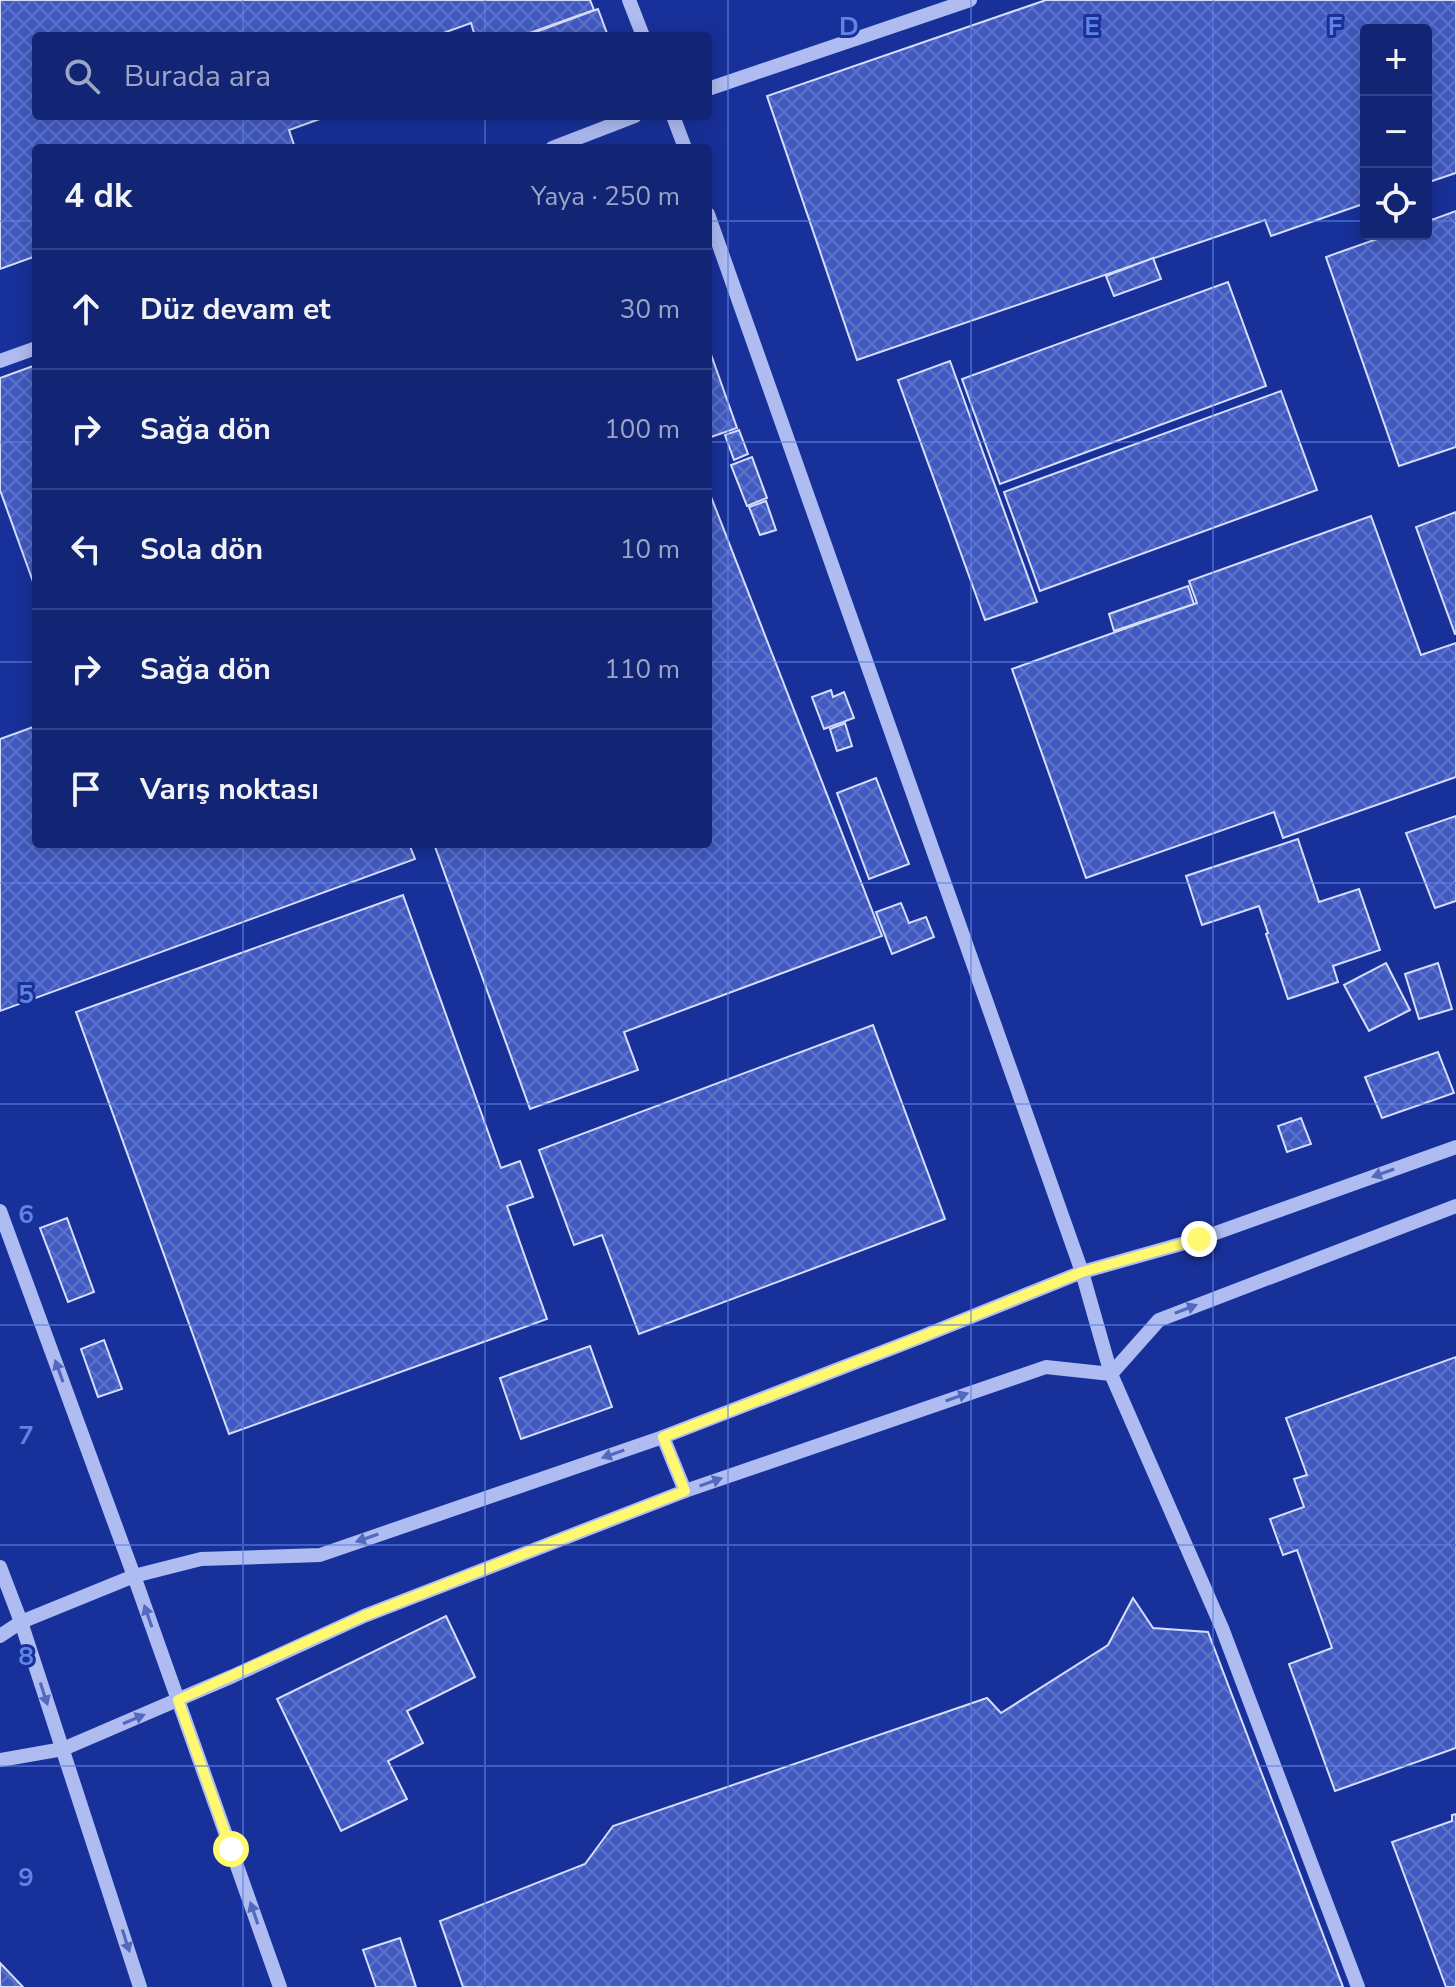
<!DOCTYPE html>
<html lang="tr">
<head>
<meta charset="utf-8">
<style>
	:root { --surface:#122574; --page:#1b2d79; --text:#f1f3f6; --muted:#9ca5c5; --line:#314286 }
	body { margin:0; font-family:"Nunito Sans",sans-serif; background:var(--page); color:var(--text) }
	.controls { position:absolute; right:24px; top:24px; display:grid; overflow:hidden; border-radius:8px; box-shadow:0 4px 20px #0003 }
	.controls button { width:72px; height:72px; display:grid; place-items:center; padding:0; border:0; border-bottom:2px solid var(--line); background:var(--surface); color:var(--text); font:40px sans-serif }
	.stop { position:absolute; width:24px; height:24px; margin:-18px; border:6px solid #fff96f; border-radius:50%; background:#fff }
	.stop.end { background:#fff96f; border-color:#fff; box-shadow:0 2px 8px #0008 }
	.list { margin:0; padding:0; list-style:none }
	h2 { display:flex; justify-content:space-between; align-items:center; height:104px; margin:0; padding:0 32px; font-size:34px }
	h2 small { font-size:26px; font-weight:400; color:var(--muted) }
	.list li { display:grid; grid-template-columns:52px 1fr auto; gap:24px; align-items:center; box-sizing:border-box; height:120px; padding:0 32px; border-top:2px solid var(--line) }
	.list b { display:block; font-size:30px; white-space:nowrap }
	.list em { font-size:26px; font-style:normal; color:var(--muted) }
	.icon { flex:none; width:44px; height:44px; fill:none; stroke:currentColor; stroke-width:2; stroke-linecap:round; stroke-linejoin:round }
	.map { position:relative; flex:none; width:1456px; height:1987px; overflow:hidden }
	.search { position:absolute; background:var(--surface); box-shadow:0 4px 20px #0003; left:32px; top:32px; width:680px; height:88px; display:flex; align-items:center; gap:20px; box-sizing:border-box; padding:0 28px; border-radius:8px; color:var(--muted); font-size:30px }
	.panel { position:absolute; background:var(--surface); box-shadow:0 4px 20px #0003; left:32px; top:144px; width:680px; height:704px; border-radius:8px }
	.map>svg:first-child { display:block }
	.building { fill:url(#building-cross-hatch); stroke:#d6defc; stroke-width:2 }
	.lines { fill:none; stroke-linecap:round; stroke-linejoin:round }
	.minor { stroke:#aebcf2; stroke-width:14 }
	.oneway { fill:#5469bd }
	.route { stroke:#fff96f; stroke-width:10 }
	.grid { fill:none; stroke:#6183e4; stroke-width:2; stroke-opacity:0.55 }
	.grid-label { font-size:26px; text-anchor:middle; font-weight:bold; fill:#6183e4; stroke:#18319a; stroke-width:6; stroke-linejoin:round; paint-order:stroke }
</style>
</head>
<body>
<div class="map">
<svg width="1456" height="1987" viewBox="0 0 1456 1987">
	<defs>
		<pattern id="building-cross-hatch" width="8" height="8" patternUnits="userSpaceOnUse" patternTransform="scale(2)"><rect width="8" height="8" fill="#415ac1"/><path d="M0 0l8 8M0 8l8-8" fill="none" stroke="#5e73ca"/></pattern>
	</defs>
	<rect width="100%" height="100%" fill="#18319a"/>
	<g class="building">
		<path d="M0,0H590L594,10L521,36H475L471,23L435,36H36V116H328L289,130L295,148H36V256L0,269Z"/>
		<path d="M1046,0H1456V173L1426,183V30H1366V203L1271,236L1265,220L857,360L767,96Z"/>
		<path d="M598,9L608,36H525Z"/>
		<path d="M1456,211V447L1399,466L1326,257L1391,234H1426V222Z"/>
		<path d="M1153,258L1161,279L1114,296L1106,276Z"/>
		<path d="M1228,282L1266,386L1000,484L962,379Z"/>
		<path d="M708,346L737,428L708,438Z"/>
		<path d="M950,361L1037,602L985,620L898,380Z"/>
		<path d="M36,365V590L0,490V378Z"/>
		<path d="M1281,391L1317,490L1040,591L1004,492Z"/>
		<path d="M739,430L748,454L734,460L725,435Z"/>
		<path d="M752,457L767,498L747,506L731,465Z"/>
		<path d="M708,489L882,936L624,1032L638,1070L530,1109L434,844H708Z"/>
		<path d="M766,501L776,530L760,535L749,507Z"/>
		<path d="M1456,512V634H1455L1416,527Z"/>
		<path d="M1371,516L1421,655L1456,643V777L1283,838L1274,812L1086,878L1012,669L1197,603L1189,581Z"/>
		<path d="M1188,586L1194,604L1114,631L1109,614Z"/>
		<path d="M831,690L833,697L844,692L854,718L824,729L812,697Z"/>
		<path d="M845,723L852,746L837,751L830,729Z"/>
		<path d="M36,726V844H409L415,859L0,1011V739Z"/>
		<path d="M876,778L909,864L869,879L837,793Z"/>
		<path d="M1456,816V901L1435,908L1406,833Z"/>
		<path d="M1298,839L1319,902L1359,889L1380,950L1333,966L1338,982L1288,999L1266,934L1268,933L1259,906L1202,925L1186,876Z"/>
		<path d="M403,895L501,1168L520,1161L533,1197L507,1206L547,1319L229,1434L76,1012Z"/>
		<path d="M901,903L909,923L926,917L934,937L892,954L876,912Z"/>
		<path d="M1386,963L1410,1010L1369,1031L1344,985Z"/>
		<path d="M1438,963L1452,1009L1419,1019L1405,974Z"/>
		<path d="M873,1025L945,1219L639,1334L602,1235L574,1245L539,1150Z"/>
		<path d="M1438,1052L1454,1093L1382,1118L1365,1077Z"/>
		<path d="M1301,1118L1311,1144L1287,1152L1278,1126Z"/>
		<path d="M67,1218L94,1292L68,1302L40,1228Z"/>
		<path d="M104,1340L122,1389L98,1397L81,1349Z"/>
		<path d="M590,1346L612,1407L521,1439L500,1378Z"/>
		<path d="M1456,1357V1748L1335,1791L1289,1664L1332,1648L1297,1550L1283,1555L1270,1519L1304,1507L1294,1479L1307,1475L1286,1418Z"/>
		<path d="M1133,1598L1153,1628L1208,1632L1343,1987H463L440,1921L585,1864L613,1826L987,1698L1001,1713L1108,1645Z"/>
		<path d="M446,1616L475,1677L407,1711L423,1743L388,1761L407,1799L341,1831L277,1699Z"/>
		<path d="M1456,1814V1987H1446L1392,1842L1452,1821V1815Z"/>
		<path d="M400,1938L416,1987H376L363,1950Z"/>
		<path d="M0,1963L23,1987H0Z"/>
	</g>
	<g class="lines">
		<g class="minor">
			<path d="M629,0L643,36"/>
			<path d="M708,89L970,0"/>
			<path d="M673,116L685,148"/>
			<path d="M552,148L635,116"/>
			<path d="M708,214L1082,1272L1111,1374L1222,1628L1358,1987"/>
			<path d="M0,361L36,348"/>
			<path d="M0,1211L134,1576L280,1987"/>
			<path d="M663,1437L685,1491"/>
			<path d="M0,1567L21,1622L140,1987"/>
			<path d="M0,1636L21,1622L134,1576L201,1559L320,1555L663,1437L921,1337L1082,1272L1199,1239L1456,1147"/>
			<path d="M0,1760L63,1749L233,1676L364,1616L685,1491L1046,1367L1111,1374L1159,1320L1456,1206"/>
		</g>
	</g>
	<defs><path id="oneway-solid" d="M-6-.8H1V-3.2L6.5 0L1 3.2V.8H-6Z" transform="scale(2)"/></defs>
	<g class="oneway">
		<use href="#oneway-solid" transform="translate(1383 1173) rotate(160)"/>
		<use href="#oneway-solid" transform="translate(1186 1309) rotate(-21)"/>
		<use href="#oneway-solid" transform="translate(59 1371) rotate(-110)"/>
		<use href="#oneway-solid" transform="translate(957 1397) rotate(-19)"/>
		<use href="#oneway-solid" transform="translate(613 1454) rotate(161)"/>
		<use href="#oneway-solid" transform="translate(711 1482) rotate(-19)"/>
		<use href="#oneway-solid" transform="translate(367 1538) rotate(161)"/>
		<use href="#oneway-solid" transform="translate(148 1616) rotate(-109)"/>
		<use href="#oneway-solid" transform="translate(44 1694) rotate(72)"/>
		<use href="#oneway-solid" transform="translate(134 1719) rotate(-23)"/>
		<use href="#oneway-solid" transform="translate(254 1913) rotate(-109)"/>
		<use href="#oneway-solid" transform="translate(126 1941) rotate(72)"/>
	</g>
	<g class="lines">
		<path class="route" d="M231,1849L178,1700L364,1616L685,1491L663,1437L921,1337L1082,1272L1199,1239"/>
	</g>
	<path class="grid" d="M243,0V36M485,0V36M728,0V1987M971,0V1987M1213,0V1987M243,116V148M485,116V148M0,221H36M708,221H1366M1426,221H1456M0,442H36M708,442H1456M0,662H36M708,662H1456M243,844V1987M485,844V1987M0,883H1456M0,1104H1456M0,1325H1456M0,1545H1456M0,1766H1456"/>
	<g class="grid-label">
		<text x="849" y="35">D</text>
		<text x="1092" y="35">E</text>
		<text x="1335" y="35">F</text>
		<text x="26" y="1003">5</text>
		<text x="26" y="1223">6</text>
		<text x="26" y="1444">7</text>
		<text x="26" y="1665">8</text>
		<text x="26" y="1886">9</text>
	</g>
</svg>
<div class="controls">
<button>+</button>
<button>−</button>
<button><svg class="icon" aria-label="locate" viewBox="0 0 24 24"><circle cx="12" cy="12" r="6"/><path d="M12 2v4M12 18v4M2 12h4M18 12h4"/></svg></button>
</div>
<div class="stop" style="left:231px;top:1849px"></div>
<div class="stop end" style="left:1199px;top:1239px"></div>
<div class="search"><svg class="icon" aria-label="search" viewBox="0 0 24 24"><circle cx="10" cy="10" r="6"/><path d="M15 15l6 6"/></svg>Burada ara</div>
<section class="panel">
<h2>4 dk<small>Yaya · 250 m</small></h2>
<ul class="list">
<li><svg class="icon" aria-label="ahead" viewBox="0 0 24 24"><path d="M12 20V5M6 11l6-6 6 6"/></svg><div><b>Düz devam et</b></div><em>30 m</em></li>
<li><svg class="icon" aria-label="right" viewBox="0 0 24 24"><path d="M7 20v-9h11M14 6l5 5-5 5"/></svg><div><b>Sağa dön</b></div><em>100 m</em></li>
<li><svg class="icon" aria-label="left" viewBox="0 0 24 24"><path d="M17 20v-9H6M10 6l-5 5 5 5"/></svg><div><b>Sola dön</b></div><em>10 m</em></li>
<li><svg class="icon" aria-label="right" viewBox="0 0 24 24"><path d="M7 20v-9h11M14 6l5 5-5 5"/></svg><div><b>Sağa dön</b></div><em>110 m</em></li>
<li><svg class="icon" aria-label="arrive" viewBox="0 0 24 24"><path d="M6 21V4h12l-3 4 3 4H6"/></svg><div><b>Varış noktası</b></div></li>
</ul>
</section>
</div>
</body>
</html>
